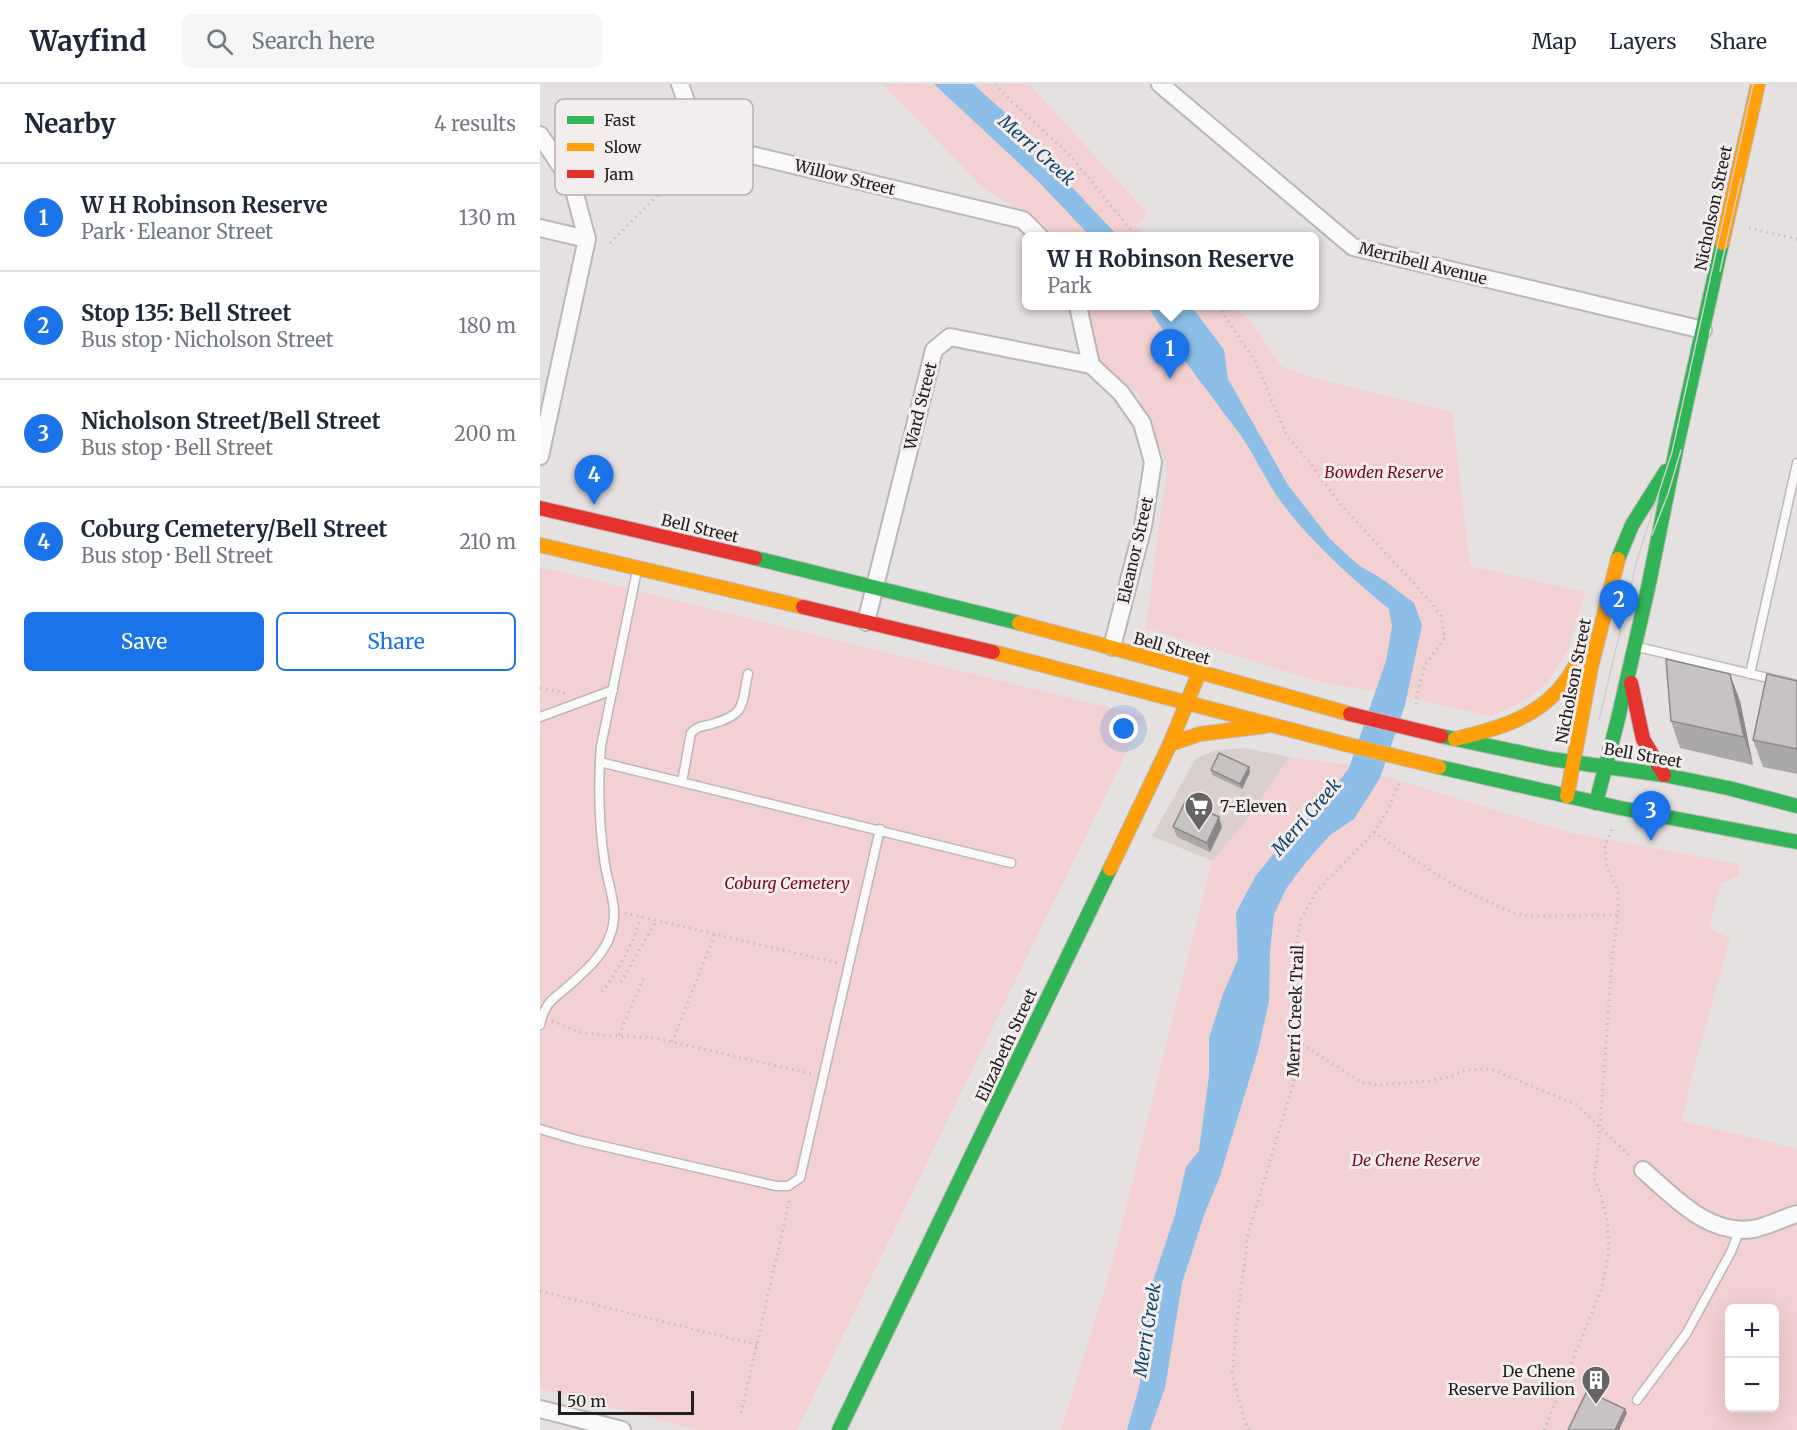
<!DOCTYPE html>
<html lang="en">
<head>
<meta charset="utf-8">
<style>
	:root { --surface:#fff; --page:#f6f6f7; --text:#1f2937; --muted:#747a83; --line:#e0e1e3; --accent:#1a73e8 }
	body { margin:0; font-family:Merriweather,serif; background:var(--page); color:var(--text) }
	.controls { position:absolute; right:18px; bottom:18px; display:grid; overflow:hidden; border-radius:9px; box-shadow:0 6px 24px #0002 }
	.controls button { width:54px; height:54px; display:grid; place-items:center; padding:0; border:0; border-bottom:2px solid var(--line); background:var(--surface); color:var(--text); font:30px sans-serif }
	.scale { position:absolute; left:18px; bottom:15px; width:136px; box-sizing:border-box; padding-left:6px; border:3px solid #232020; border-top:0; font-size:16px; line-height:21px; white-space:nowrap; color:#232020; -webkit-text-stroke:4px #f4eded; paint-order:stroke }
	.you { position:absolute; left:584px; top:645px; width:21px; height:21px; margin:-15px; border:4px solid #fff; border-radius:50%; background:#1a73e8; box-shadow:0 0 0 9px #1a73e833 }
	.badge { display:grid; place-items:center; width:39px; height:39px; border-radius:50%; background:var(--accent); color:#fff; font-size:20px; font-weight:700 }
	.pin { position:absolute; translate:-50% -50px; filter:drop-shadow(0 2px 3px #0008) }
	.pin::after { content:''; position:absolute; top:32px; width:21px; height:18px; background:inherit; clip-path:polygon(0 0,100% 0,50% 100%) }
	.popup { position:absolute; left:482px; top:148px; width:297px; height:78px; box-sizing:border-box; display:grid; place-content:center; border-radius:9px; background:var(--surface); filter:drop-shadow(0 2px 4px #0005); font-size:20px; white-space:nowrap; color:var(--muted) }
	.popup b { font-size:22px; color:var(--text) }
	.popup::after { content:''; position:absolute; left:50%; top:100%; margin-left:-12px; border:12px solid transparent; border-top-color:var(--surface) }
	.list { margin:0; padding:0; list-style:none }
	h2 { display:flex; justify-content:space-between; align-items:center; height:78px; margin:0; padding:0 24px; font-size:26px }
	h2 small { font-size:20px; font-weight:400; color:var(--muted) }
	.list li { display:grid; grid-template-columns:39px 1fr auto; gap:18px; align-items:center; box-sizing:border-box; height:108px; padding:0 24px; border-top:2px solid var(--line) }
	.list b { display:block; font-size:22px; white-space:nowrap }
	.list p { margin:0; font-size:20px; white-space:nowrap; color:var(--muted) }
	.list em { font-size:20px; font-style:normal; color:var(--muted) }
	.actions { display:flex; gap:12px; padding:18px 24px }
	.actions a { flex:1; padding:14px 0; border:2px solid var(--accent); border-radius:9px; text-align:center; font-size:21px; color:var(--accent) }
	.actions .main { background:var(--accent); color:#fff }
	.icon { flex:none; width:33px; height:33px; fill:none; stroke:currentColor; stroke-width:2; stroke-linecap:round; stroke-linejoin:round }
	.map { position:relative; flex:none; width:1257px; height:1346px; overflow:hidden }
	header { display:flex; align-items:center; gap:36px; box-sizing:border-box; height:84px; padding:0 30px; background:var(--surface); border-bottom:2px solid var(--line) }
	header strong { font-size:28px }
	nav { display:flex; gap:33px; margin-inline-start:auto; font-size:21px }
	.search { width:420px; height:54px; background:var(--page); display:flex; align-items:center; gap:15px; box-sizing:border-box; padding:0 21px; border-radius:9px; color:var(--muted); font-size:22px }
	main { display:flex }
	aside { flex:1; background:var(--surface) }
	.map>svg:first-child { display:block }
	.built { fill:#d9cfcf }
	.green { fill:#f3d0d1; fill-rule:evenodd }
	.water { fill:#8cbee8 }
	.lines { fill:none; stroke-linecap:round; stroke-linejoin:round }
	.lane-casing { stroke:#bbb7b7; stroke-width:11 }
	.street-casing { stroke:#bbb7b7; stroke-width:20 }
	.fast-casing { stroke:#bbb7b7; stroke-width:16 }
	.slow-casing { stroke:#bbb7b7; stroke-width:16 }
	.jam-casing { stroke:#bbb7b7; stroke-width:16 }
	.path { stroke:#c1c0c0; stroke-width:3; stroke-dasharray:1.5 4.5; stroke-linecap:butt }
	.lane { stroke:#fbfafa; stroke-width:8 }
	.street { stroke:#fbfafa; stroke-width:16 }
	.fast { stroke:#30b455; stroke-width:14 }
	.slow { stroke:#ff9f0a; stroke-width:14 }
	.jam { stroke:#e5322d; stroke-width:14 }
	.tram { stroke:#d0cfcf; stroke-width:1.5 }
	.slow-bridge-casing { stroke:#bbb7b7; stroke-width:16; stroke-linecap:butt }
	.jam-bridge-casing { stroke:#bbb7b7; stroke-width:16; stroke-linecap:butt }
	.slow-bridge { stroke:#ff9f0a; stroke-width:14 }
	.jam-bridge { stroke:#e5322d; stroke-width:14 }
	.wall { fill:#aba8a8 }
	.shaded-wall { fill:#8b8888 }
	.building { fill:#c7c3c3; stroke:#8b8888; stroke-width:1.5 }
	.labels { text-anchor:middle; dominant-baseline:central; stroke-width:6; stroke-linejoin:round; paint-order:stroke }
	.street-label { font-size:16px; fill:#232020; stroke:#f4eded }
	.park-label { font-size:16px; font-style:italic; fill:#7c0725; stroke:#f4eded }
	.poi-label { font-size:16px; fill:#232020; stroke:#f4eded; text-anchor:start }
	.water-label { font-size:18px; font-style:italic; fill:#0e466d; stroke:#f4eded }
	.key { fill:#f4eded; stroke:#b5b0b0; stroke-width:1.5 }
	.key-label { font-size:16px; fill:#232020 }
</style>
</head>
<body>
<header>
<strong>Wayfind</strong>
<div class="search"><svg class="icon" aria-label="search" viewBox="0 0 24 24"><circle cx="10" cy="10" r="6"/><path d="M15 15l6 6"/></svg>Search here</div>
<nav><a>Map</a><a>Layers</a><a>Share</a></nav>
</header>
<main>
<aside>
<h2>Nearby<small>4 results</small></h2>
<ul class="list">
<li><span class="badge">1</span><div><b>W H Robinson Reserve</b><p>Park · Eleanor Street</p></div><em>130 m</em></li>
<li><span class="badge">2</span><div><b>Stop 135: Bell Street</b><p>Bus stop · Nicholson Street</p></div><em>180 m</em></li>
<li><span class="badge">3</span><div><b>Nicholson Street/Bell Street</b><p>Bus stop · Bell Street</p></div><em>200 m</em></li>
<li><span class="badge">4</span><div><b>Coburg Cemetery/Bell Street</b><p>Bus stop · Bell Street</p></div><em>210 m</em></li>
</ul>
<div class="actions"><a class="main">Save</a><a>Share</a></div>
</aside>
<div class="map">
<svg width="1257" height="1346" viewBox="0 0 1257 1346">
	<rect width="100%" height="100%" fill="#e6e1e1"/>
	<path class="built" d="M704,664L750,673L703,741L672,777L612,752L656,674L677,666Z"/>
	<g class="green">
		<path d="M343,0H489L607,129L596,142L605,152H514L506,142L442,103Z"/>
		<path d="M548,222H691L711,237L741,282L773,294L912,328L930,482L1045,508L1028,566L1008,598L986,616L951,632L865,613L781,598L606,544L627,381L597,308L561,281Z"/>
		<path d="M0,483L604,632L257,1346H159L0,1305Z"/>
		<path d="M750,673L808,681L1027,748L1199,780V792L1181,799L1169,845L1190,854L1150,999L1142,1037L1257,1065V1346H521L569,1191L672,777L703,741ZM1190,1224H1234V1324H1190Z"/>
	</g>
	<g class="water">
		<path d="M394,0H433L470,33L495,64L578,152H550L497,96Z"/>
		<path d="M607,222H643L655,227L684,266L688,295L748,401L790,455L817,480L842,495L874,519L882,541L865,621L840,694L814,735L790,751L766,778L746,805L734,830L730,867L729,917L718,967L679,1095L665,1128L642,1199L625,1304L610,1346H587L600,1300V1256L612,1200L635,1131L646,1083L659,1067L669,992V954L683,910L698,875L696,829L715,793L731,773L791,708L809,684L846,577L852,542L849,525C810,493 772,459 742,419C726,398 716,373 701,352C669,309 636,266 607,222Z"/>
	</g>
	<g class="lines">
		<g class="lane-casing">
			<g id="lane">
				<path d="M1098,563L1257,601"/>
				<path d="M1210,590L1257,379"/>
				<path d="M0,633L73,606"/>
				<path d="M60,678L471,779"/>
				<path d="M142,698L151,649C157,642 164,642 172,640C207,630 201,621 208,590"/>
				<path d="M0,941C1,936 3,929 6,924C10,916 18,911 25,905C43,889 64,872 71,849C79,826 69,804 65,781C59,743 58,701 61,662L96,491"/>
				<path d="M0,1045L37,1056L236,1102H248L260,1094L340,745"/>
				<path d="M1097,1316L1146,1250L1191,1168L1200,1145"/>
			</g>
		</g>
		<g class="street-casing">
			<g id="street">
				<path d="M140,0L154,40L178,60L207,70L483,136L499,152"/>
				<path d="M620,0L813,163L1163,246"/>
				<path d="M0,51L32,99L47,155L0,372"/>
				<path d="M0,144L47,155"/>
				<path d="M538,222L551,281"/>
				<path d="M551,281L581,309L602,339L613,378L603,442L572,563"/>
				<path d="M326,538L394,266L410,253L551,281"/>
				<path d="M1103,1086C1133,1112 1168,1152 1213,1145C1226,1143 1243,1134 1257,1130"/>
				<path d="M0,1325L82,1346"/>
			</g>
		</g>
		<g class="fast-casing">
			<g id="fast">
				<path d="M215,474L479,539"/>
				<path d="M1078,475L1092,441L1126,387"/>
				<path d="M901,652L1011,675L1124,691L1188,704L1257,722"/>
				<path d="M899,683L1080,724L1257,758"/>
				<path d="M1056,719L1078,635L1108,504L1137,361L1182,159"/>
				<path d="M299,1346L570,785"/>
			</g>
		</g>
		<g class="slow-casing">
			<g id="slow">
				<path d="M1182,159L1218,0"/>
				<path d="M0,461L263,523"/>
				<path d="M479,539L599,571L810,630"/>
				<path d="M453,568L805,660"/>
				<path d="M915,655C957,645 998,634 1025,598C1035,585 1039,571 1051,559"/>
				<path d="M630,660L660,650L725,642"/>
				<path d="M1027,712L1051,583L1078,475"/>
				<path d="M570,785L630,660L659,589"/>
			</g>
		</g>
		<g class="jam-casing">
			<g id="jam">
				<path d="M0,424L215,474"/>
				<path d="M263,523L453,568"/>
				<path d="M1091,599L1103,655L1124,691"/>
			</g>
		</g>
		<g class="path">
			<path d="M455,0L472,18L529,70L590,145L599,152"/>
			<path d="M1209,144L1257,155"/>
			<path d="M70,159L155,74"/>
			<path d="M678,222L715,277L747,352L770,379L801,421L890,517L901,532L905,554L885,581L878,605L876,620"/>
			<path d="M0,604L25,609"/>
			<path d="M834,748L862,768L914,801L968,827L987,832L1077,831"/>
			<path d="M85,829L298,879"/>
			<path d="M81,898L116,837"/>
			<path d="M62,908C80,884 92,861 101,833"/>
			<path d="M12,937L39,948L61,951L115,954L272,990"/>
			<path d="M79,951L104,893"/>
			<path d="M757,957L823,999L840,1001L888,997L909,993L926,986L951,985L1037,1021L1092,1074"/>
			<path d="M132,958L175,850"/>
			<path d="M0,1207L217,1261"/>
			<path d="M201,1329L250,1114"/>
			<path d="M710,1346L705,1338L692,1291L697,1238L708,1150L754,997L757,957L755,870L761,835L777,807L834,748L847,727L860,697"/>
			<path d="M1004,1346L1062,1204L1069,1168L1067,1135L1059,1106L1054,1094L1059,1057L1072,875L1078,831V808L1066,779L1065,762L1072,745"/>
		</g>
		<use href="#lane" class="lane"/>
		<use href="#street" class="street"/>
		<use href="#fast" class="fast"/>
		<use href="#slow" class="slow"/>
		<use href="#jam" class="jam"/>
		<g class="tram">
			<path d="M1180,187L1201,94"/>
			<path d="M1112,451L1128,410L1141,366"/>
			<path d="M1059,636L1097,476L1132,368L1213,0"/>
		</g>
		<g class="slow-bridge-casing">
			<path id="slow-bridge" d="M805,660L899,683"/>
		</g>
		<g class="jam-bridge-casing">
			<path id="jam-bridge" d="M810,630L901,652"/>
		</g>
		<use href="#slow-bridge" class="slow-bridge"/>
		<use href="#jam-bridge" class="jam-bridge"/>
	</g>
	<g class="wall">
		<path d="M1257,597V690L1223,683L1213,656Z"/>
		<path d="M1200,617L1213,681L1140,664L1131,637Z"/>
		<path d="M709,683L710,688L702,705L672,691L671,686Z"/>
		<path d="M633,743H682L670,768L637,753Z"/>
	</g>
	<g class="shaded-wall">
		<path d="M1190,590L1200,617L1213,681L1204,653Z"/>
		<path d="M709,683L710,688L702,705L700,700Z"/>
		<path d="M679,733L682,743L670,768L667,759Z"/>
		<path d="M1085,1325L1087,1329L1079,1346H1075Z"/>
	</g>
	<g class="building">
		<path d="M1126,575L1190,590L1204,653L1131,637Z"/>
		<path d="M1227,590L1257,597V665L1213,656Z"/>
		<path d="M679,669L709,683L700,700L671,686Z"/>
		<path d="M645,718L679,733L667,759L633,743Z"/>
		<path d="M1047,1307L1085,1325L1075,1346H1028Z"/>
	</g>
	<defs>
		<g id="supermarket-pin" transform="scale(1.5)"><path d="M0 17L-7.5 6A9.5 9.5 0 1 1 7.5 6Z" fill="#676464" stroke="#f4eded"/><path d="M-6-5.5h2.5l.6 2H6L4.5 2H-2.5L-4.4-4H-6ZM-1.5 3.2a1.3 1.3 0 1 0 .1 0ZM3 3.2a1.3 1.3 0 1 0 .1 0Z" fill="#fff"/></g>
		<g id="building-pin" transform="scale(1.5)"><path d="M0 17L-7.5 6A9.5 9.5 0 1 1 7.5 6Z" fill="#676464" stroke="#f4eded"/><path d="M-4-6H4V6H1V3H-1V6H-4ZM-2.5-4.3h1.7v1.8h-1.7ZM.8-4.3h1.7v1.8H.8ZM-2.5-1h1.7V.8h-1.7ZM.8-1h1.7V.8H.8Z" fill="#fff"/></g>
	</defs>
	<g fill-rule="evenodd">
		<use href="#supermarket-pin" x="659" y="722"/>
		<use href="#building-pin" x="1056" y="1296"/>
	</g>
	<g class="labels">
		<g class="street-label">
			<text transform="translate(305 93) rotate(14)">Willow Street</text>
			<text transform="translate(1173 124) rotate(-78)">Nicholson Street</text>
			<text transform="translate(883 179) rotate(14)">Merribell Avenue</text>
			<text transform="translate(380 322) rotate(-76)">Ward Street</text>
			<text transform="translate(160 444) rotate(13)">Bell Street</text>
			<text transform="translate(595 466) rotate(-77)">Eleanor Street</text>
			<text transform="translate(632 564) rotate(16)">Bell Street</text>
			<text transform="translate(1033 597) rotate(-79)">Nicholson Street</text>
			<text transform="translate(1103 671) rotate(10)">Bell Street</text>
			<text transform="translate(755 927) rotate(-88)">Merri Creek Trail</text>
			<text transform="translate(466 961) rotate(-65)">Elizabeth Street</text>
		</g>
		<g class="park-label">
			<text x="844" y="388">Bowden Reserve</text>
			<text x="247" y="799">Coburg Cemetery</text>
			<text x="876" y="1076">De Chene Reserve</text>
		</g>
		<g class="poi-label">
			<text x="680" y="722">7-Eleven</text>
			<text x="1035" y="1287" text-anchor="end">De Chene<tspan x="1035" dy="18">Reserve Pavilion</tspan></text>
		</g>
		<g class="water-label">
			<text transform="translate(497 66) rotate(42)">Merri Creek</text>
			<text transform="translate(766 733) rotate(-49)">Merri Creek</text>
			<text transform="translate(607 1246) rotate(-81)">Merri Creek</text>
		</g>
	</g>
	<rect x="15" y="15" width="198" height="96" rx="9" class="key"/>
	<rect x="27" y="32" width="27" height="8" fill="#30b455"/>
	<rect x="27" y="59" width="27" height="8" fill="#ff9f0a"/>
	<rect x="27" y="86" width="27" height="8" fill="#e5322d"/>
	<g class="key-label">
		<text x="64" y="42">Fast</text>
		<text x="64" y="69">Slow</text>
		<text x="64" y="96">Jam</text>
	</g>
</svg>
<div class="controls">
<button>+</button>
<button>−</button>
</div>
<div class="scale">50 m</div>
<div class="you"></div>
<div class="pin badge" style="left:630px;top:295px">1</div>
<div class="popup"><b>W H Robinson Reserve</b>Park</div>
<div class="pin badge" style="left:1079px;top:546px">2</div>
<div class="pin badge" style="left:1111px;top:757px">3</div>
<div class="pin badge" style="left:54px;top:421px">4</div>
</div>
</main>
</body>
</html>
